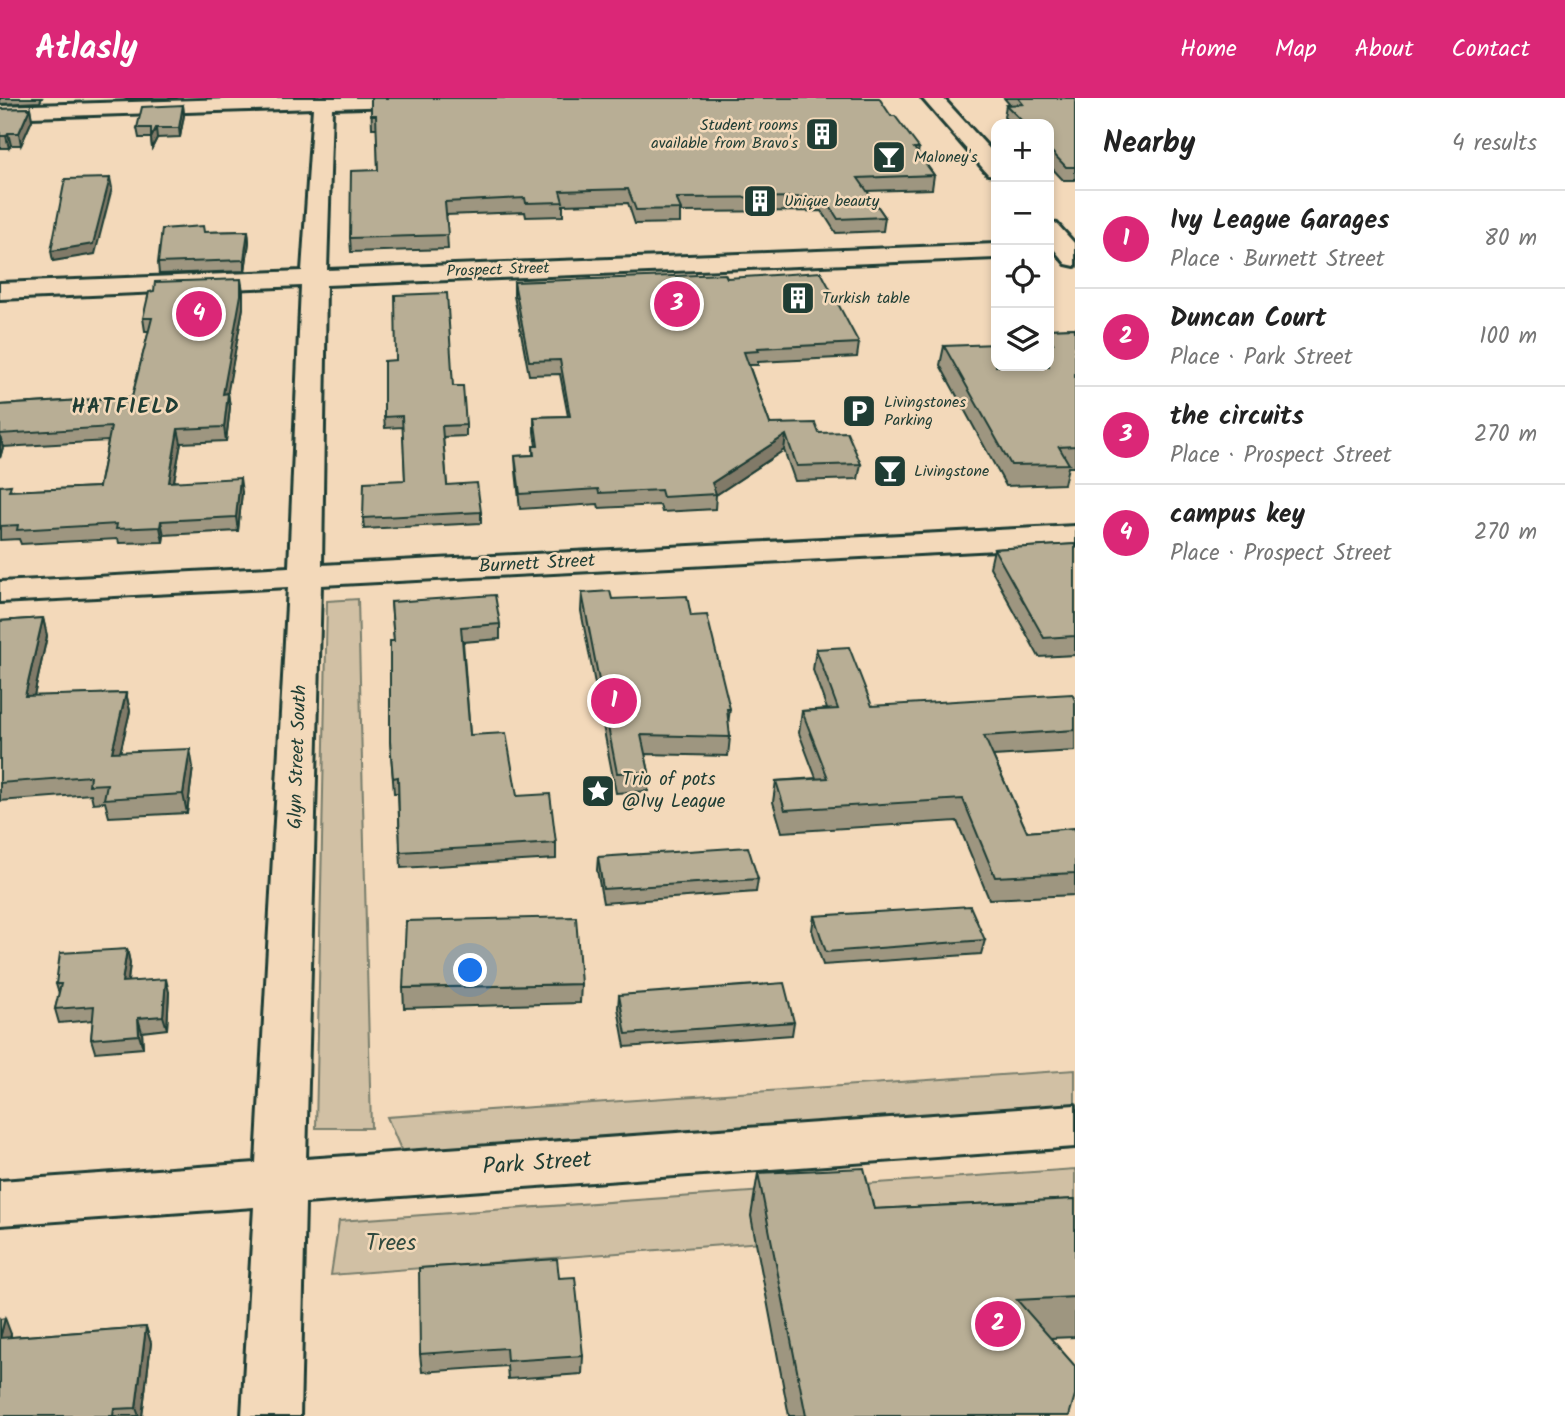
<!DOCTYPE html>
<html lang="en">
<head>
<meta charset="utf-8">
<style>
	:root { --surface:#fff; --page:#f2f2f2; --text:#222; --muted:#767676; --line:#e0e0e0; --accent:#db2777 }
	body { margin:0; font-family:Kalam,sans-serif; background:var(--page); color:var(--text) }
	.controls { position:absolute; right:21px; top:21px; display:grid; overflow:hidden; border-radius:14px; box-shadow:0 4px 10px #0003 }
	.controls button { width:63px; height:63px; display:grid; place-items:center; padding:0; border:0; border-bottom:2px solid var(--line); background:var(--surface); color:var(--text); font:35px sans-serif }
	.you { position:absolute; left:471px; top:873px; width:24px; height:24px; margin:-18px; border:5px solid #fff; border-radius:50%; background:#1a73e8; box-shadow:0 0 0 10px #1a73e833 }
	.badge { display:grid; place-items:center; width:46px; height:46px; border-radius:50%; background:var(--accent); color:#fff; font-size:23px; font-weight:700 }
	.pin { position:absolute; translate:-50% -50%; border:4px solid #fff; box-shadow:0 2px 7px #0006 }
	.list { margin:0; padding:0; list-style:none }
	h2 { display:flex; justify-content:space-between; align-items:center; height:91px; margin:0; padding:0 28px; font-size:30px }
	h2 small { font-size:23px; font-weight:400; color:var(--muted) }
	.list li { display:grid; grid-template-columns:46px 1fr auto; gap:21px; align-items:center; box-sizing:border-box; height:98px; padding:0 28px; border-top:2px solid var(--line) }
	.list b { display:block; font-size:26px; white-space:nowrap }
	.list p { margin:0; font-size:23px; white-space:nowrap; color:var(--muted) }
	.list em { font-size:23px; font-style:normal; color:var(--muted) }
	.icon { flex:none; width:38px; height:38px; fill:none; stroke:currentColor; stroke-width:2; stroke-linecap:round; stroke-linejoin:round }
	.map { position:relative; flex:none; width:1075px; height:1318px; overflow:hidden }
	header { display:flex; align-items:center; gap:42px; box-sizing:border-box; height:98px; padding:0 35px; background:var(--accent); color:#fff }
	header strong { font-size:33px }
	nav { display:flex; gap:38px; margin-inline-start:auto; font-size:24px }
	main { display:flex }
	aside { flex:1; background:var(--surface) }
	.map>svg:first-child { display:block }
	.green { fill:#d1c0a4; stroke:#787e6c; stroke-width:2 }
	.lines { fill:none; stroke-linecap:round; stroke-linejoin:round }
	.street-casing { stroke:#1f3d34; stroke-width:6 }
	.primary-casing { stroke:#1f3d34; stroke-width:6 }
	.street { fill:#f3d9ba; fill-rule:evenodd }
	.primary { fill:#f3d9ba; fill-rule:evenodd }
	.wall { fill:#9e9680; stroke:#1f3d34; stroke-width:2 }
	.shaded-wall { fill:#817a68; stroke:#1f3d34; stroke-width:2 }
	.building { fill:#b8ae95; stroke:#1f3d34; stroke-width:2 }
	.labels { text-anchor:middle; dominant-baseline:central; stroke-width:5; stroke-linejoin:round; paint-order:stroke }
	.far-poi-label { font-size:16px; fill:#1f3d34; stroke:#f3d9ba; text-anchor:start }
	.far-street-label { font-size:16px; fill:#1f3d34; stroke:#f3d9ba }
	.street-label { font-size:19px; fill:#1f3d34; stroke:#f3d9ba }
	.poi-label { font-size:19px; fill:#1f3d34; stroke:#f3d9ba; text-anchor:start }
	.far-district-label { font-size:21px; font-weight:bold; letter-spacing:2px; fill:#1f3d34; stroke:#f3d9ba }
	.near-street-label { font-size:23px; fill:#1f3d34; stroke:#f3d9ba }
	.near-park-label { font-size:23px; fill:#314a3f; stroke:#f3d9ba }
</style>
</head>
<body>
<header>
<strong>Atlasly</strong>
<nav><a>Home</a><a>Map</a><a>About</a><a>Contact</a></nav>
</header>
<main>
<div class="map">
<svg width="1075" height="1318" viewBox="0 0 1075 1318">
	<rect width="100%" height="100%" fill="#f3d9ba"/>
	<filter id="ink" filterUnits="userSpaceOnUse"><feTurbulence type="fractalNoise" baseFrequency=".0143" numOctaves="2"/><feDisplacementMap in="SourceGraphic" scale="14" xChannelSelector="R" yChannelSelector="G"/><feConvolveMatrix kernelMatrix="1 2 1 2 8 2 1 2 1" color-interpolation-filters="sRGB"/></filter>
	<g filter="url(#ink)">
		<g class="green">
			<path d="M358,501L371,1030H316L327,503Z"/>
			<path d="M1075,972V1013L405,1061L387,1019Z"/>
			<path d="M1075,1071V1120L331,1177L339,1123Z"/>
		</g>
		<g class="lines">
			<g class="street-casing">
				<path id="street" d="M265,0H470L460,6L332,10L327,172L996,146V160L326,187L322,467L1075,428V448L321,487L306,1061L1075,1007V1049L305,1105L300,1318H242L254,1109L0,1127V1083L256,1065L288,489L0,504V484L289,469L301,188L0,201V185L302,173L313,10L0,20V8Z"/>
			</g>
			<g class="primary-casing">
				<g id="primary">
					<path d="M922,0H943L996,58V77L988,76Z"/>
					<path d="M1049,124L1057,126L1075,146V168L1066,166L1049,145Z"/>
				</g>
			</g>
			<use href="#street" class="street"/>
			<use href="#primary" class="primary"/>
		</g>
		<g class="wall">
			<path d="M0,0H42L40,4L0,6Z"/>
			<path d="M125,0H178L128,2Z"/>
			<path d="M371,0L891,18L919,50L918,55L934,77L932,91L867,93L885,119L883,133L836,135L822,113L680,114V125L635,126L628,105L563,107V118L526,119L525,114L446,117L448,151L351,154L350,140L378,72L377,30H372Z"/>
			<path d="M1004,0H1075V82H1063L1049,67V26H1010L1004,19L1006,7H1010Z"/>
			<path d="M183,7L184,17L180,39L157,40L152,50L151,40H139L137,30Z"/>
			<path d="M30,10L32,22L21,47H11L9,50H0V11Z"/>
			<path d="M248,133L249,144L245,173L159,176L158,165L204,134Z"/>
			<path d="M727,180L859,245L857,259L758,264V267H749L770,326L819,335L861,366L858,381L795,383L784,352L716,397L715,411L662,414L660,407L599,410L598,406L520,411L516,373L515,358L533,357V348H536L534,334V319L568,318L560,276L529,277L514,198V184Z"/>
			<path d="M243,193V210L227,295H228L230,309L226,343L181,345L174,383L242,394L238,433L164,437L163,444L119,445L118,441L21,446L19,441L0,442V388L12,393L99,389L108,343L3,349L0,360V307L132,299L149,233H145L143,220Z"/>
			<path d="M1075,230V369H1068L1064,386L1006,388L940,267L944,248L1049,268V231Z"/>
			<path d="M453,288L466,327V338L443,339L447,387L481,414V425L364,431L363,420L405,382L403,329L385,330L384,319Z"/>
			<path d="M1075,446V557L1039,559L990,469L994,451Z"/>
			<path d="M582,495L691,518L730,611L728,626L730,639L728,658L645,656L649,674L648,693L616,695L581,513Z"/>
			<path d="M391,504L500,526V541L463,544L470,637L517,698L556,745V761L401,770L398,695H394L390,643L394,543Z"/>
			<path d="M43,520L47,538L34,598L126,595L130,613L120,654L193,669L187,715L109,719L105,704L93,705L91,696L0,703V523Z"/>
			<path d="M816,551L872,608L1075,602V653L993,658L1027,734L1075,730V797L989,801L957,723L782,734L773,704L776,683L816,680L799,635L802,613L827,611L813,572Z"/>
			<path d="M598,759L758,781L756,794L603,805L597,772Z"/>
			<path d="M814,818L985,842L981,856L823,867L812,832Z"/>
			<path d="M127,851L130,865L128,884L169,894L167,931L142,934L143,950L95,954L91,941L93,922L59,925L55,911L59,896L56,886Z"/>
			<path d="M581,886L580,905L404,910L403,890Z"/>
			<path d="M619,897L794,924L792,937L625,949L618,910Z"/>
			<path d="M758,1075L874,1111L1075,1101V1239L1050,1240L1069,1318H789L751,1118Z"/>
			<path d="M559,1180L583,1258L582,1276L508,1281L507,1268L422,1274L420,1256Z"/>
			<path d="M0,1221L11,1236V1239L146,1229L151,1245L142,1318H0Z"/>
		</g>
		<g class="shaded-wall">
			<path d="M183,7L184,17L180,39L179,30Z"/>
			<path d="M30,10L32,22L21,47L19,35Z"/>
			<path d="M156,30L157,40L152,50L151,40Z"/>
			<path d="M8,35L11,47L9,50L6,38Z"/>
			<path d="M110,80L112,90L95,156L53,163L51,153Z"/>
			<path d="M248,133L249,144L245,173L244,162Z"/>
			<path d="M241,181L243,193V210L225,309L223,296Z"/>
			<path d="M228,295L230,309L226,343L224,329Z"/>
			<path d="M178,331L181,345L171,398L169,384Z"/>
			<path d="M0,337L3,349L0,360Z"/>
			<path d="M786,337L784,352L716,397L712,385Z"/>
			<path d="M240,380L242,394L238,433L236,419Z"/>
			<path d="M161,423L164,437L163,444L160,429Z"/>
			<path d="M43,520L47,538L30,616L25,598Z"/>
			<path d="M126,595L130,613L116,672L112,654Z"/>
			<path d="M190,651L193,669L187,715L183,696Z"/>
			<path d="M127,851L130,865L126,898L122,884Z"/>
			<path d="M166,881L169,894L167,931L163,918Z"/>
			<path d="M138,920L142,934L143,950L139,937Z"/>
			<path d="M5,1220L11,1236L7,1255L0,1240Z"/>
			<path d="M146,1229L151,1245L142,1318H139L136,1310Z"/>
		</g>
		<g class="building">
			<path d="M371,0H879L891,18H895L919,50H914L934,77L858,80L885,119L838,121L824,99L676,100L681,111L636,112L628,91L560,93L563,104L526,105L525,100L445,104L448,137L350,140L351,73L378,72L376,17H371Z"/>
			<path d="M1018,0H1075V69H1066L1049,51V26H1025L1006,7L1023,6Z"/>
			<path d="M183,7L179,30H156L151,40V30H137L142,9Z"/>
			<path d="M30,10L19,35H8L6,38H0V11Z"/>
			<path d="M110,80L93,146L51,153L65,81Z"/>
			<path d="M203,128L204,134L248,133L244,162L158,165L162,131Z"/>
			<path d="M821,174L859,245L758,250L759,253L744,254L770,326L815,325L819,335L847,334L861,366L797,368L786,337L712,385L716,396L663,399L661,392L599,395L598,391L520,396L515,358L534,357L533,348H538L534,319L570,318L560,262L529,263L514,184L725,176L727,180Z"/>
			<path d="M241,181V197L223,296L228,295L224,329L178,331L169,384L240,380L236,419L161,423L160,429L116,431L117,426L17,432L18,427L0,428V388L11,387L9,393L99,389L111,329L0,336V307L132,299L152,220H143L149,194L154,193L155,184Z"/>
			<path d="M447,195L453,288H463L466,327L442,328L447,387L477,385L481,414L363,420L364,384L405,382L402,318L384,319V263L396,262L395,197Z"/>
			<path d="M1075,230V348L1059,349L1069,366L1011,367L944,248L996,246V268H1049V245H1053L1049,238V231Z"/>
			<path d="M1075,446V538L1044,540L994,451Z"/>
			<path d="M610,493L612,501L687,498L691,518L707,517L730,611H727L730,639L641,637L649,674L617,675L582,495Z"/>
			<path d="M495,497L500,526L461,529L470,637L506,635L517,698L550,696L556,745L400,754L398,679L393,680L390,643V543H394L391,504Z"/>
			<path d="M43,520L25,598L126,595L112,654L190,651L183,696L104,701L107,686L89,687L90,678L0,685V523Z"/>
			<path d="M849,549L872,608L1072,596L1075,602V632L984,638L1027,734L1075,730V775L995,779L963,701L785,712L776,683L828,680L802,613L838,611L816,551Z"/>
			<path d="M748,749L758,781L603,791L598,759Z"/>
			<path d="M970,808L985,842L826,854L814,818Z"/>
			<path d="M576,819L581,886L403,890L406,823Z"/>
			<path d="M127,851L122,884L166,881L163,918L138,920L139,937L91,941L94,908L55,911L61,886H56L60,855Z"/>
			<path d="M784,885L794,924L626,936L619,897Z"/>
			<path d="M864,1070L874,1111L1075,1101V1199L1017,1202L1075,1268V1297L1069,1318H806L758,1075Z"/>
			<path d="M557,1161L559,1180L575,1179L583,1258L507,1263L506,1250L420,1256L419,1170Z"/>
			<path d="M5,1220L0,1240L146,1229L136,1310L114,1311L113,1318H0V1221Z"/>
		</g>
	</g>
	<defs>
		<g id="building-square" transform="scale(1.75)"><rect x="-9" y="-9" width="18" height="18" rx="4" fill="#1f3d34" stroke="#f3d9ba"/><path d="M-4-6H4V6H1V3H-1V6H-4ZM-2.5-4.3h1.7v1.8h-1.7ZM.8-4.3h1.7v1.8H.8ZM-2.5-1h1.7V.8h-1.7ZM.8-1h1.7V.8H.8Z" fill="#fff"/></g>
		<g id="bar-square" transform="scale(1.75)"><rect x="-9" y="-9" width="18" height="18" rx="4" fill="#1f3d34" stroke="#f3d9ba"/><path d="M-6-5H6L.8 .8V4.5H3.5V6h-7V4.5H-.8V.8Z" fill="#fff"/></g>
		<g id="parking-square" transform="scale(1.75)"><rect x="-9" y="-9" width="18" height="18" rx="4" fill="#1f3d34" stroke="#f3d9ba"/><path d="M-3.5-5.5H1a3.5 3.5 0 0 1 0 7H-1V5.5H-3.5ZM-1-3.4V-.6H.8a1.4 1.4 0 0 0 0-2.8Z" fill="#fff"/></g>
		<g id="sight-square" transform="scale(1.75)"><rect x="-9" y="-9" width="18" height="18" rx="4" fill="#1f3d34" stroke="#f3d9ba"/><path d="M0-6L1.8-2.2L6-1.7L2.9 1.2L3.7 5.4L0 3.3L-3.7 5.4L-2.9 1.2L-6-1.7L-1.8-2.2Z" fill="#fff"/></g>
	</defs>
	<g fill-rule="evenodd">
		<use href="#building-square" x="822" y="36"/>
		<use href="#bar-square" x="889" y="59"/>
		<use href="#building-square" x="760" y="103"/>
		<use href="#building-square" x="798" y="200"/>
		<use href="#parking-square" x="859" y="313"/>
		<use href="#bar-square" x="890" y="373"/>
		<use href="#sight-square" x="598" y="693"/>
	</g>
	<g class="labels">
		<g class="far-poi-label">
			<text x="798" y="27" text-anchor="end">Student rooms<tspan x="798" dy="18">available from Bravo's</tspan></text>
			<text x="914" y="59">Maloney's</text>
			<text x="784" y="103">Unique beauty</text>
			<text x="822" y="200">Turkish table</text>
			<text x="884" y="304">Livingstones<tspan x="884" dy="18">Parking</tspan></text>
			<text x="914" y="373">Livingstone</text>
		</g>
		<g class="far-street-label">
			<text transform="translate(498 172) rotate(-2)">Prospect Street</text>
		</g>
		<g class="street-label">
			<text transform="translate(537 466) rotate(-3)">Burnett Street</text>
			<text transform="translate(298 659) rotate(-88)">Glyn Street South</text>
		</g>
		<g class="poi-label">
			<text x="622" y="682">Trio of pots<tspan x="622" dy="22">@Ivy League</tspan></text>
		</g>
		<g class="far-district-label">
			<text x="126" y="309">HATFIELD</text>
		</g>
		<g class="near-street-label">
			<text transform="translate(537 1066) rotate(-4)">Park Street</text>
		</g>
		<g class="near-park-label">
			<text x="391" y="1146">Trees</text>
		</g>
	</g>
</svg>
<div class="controls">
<button>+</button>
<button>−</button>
<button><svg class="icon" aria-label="locate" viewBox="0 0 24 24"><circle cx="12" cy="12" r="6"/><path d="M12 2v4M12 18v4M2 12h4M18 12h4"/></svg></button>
<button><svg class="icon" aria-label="layers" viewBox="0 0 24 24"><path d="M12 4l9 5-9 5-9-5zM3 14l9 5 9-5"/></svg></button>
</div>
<div class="you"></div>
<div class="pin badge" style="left:614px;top:603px">1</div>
<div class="pin badge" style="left:998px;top:1226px">2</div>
<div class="pin badge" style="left:677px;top:206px">3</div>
<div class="pin badge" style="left:199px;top:216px">4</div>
</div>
<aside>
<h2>Nearby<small>4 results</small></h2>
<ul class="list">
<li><span class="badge">1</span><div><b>Ivy League Garages</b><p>Place · Burnett Street</p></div><em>80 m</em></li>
<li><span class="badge">2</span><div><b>Duncan Court</b><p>Place · Park Street</p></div><em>100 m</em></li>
<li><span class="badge">3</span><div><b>the circuits</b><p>Place · Prospect Street</p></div><em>270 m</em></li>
<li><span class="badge">4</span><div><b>campus key</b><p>Place · Prospect Street</p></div><em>270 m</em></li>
</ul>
</aside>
</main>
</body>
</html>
